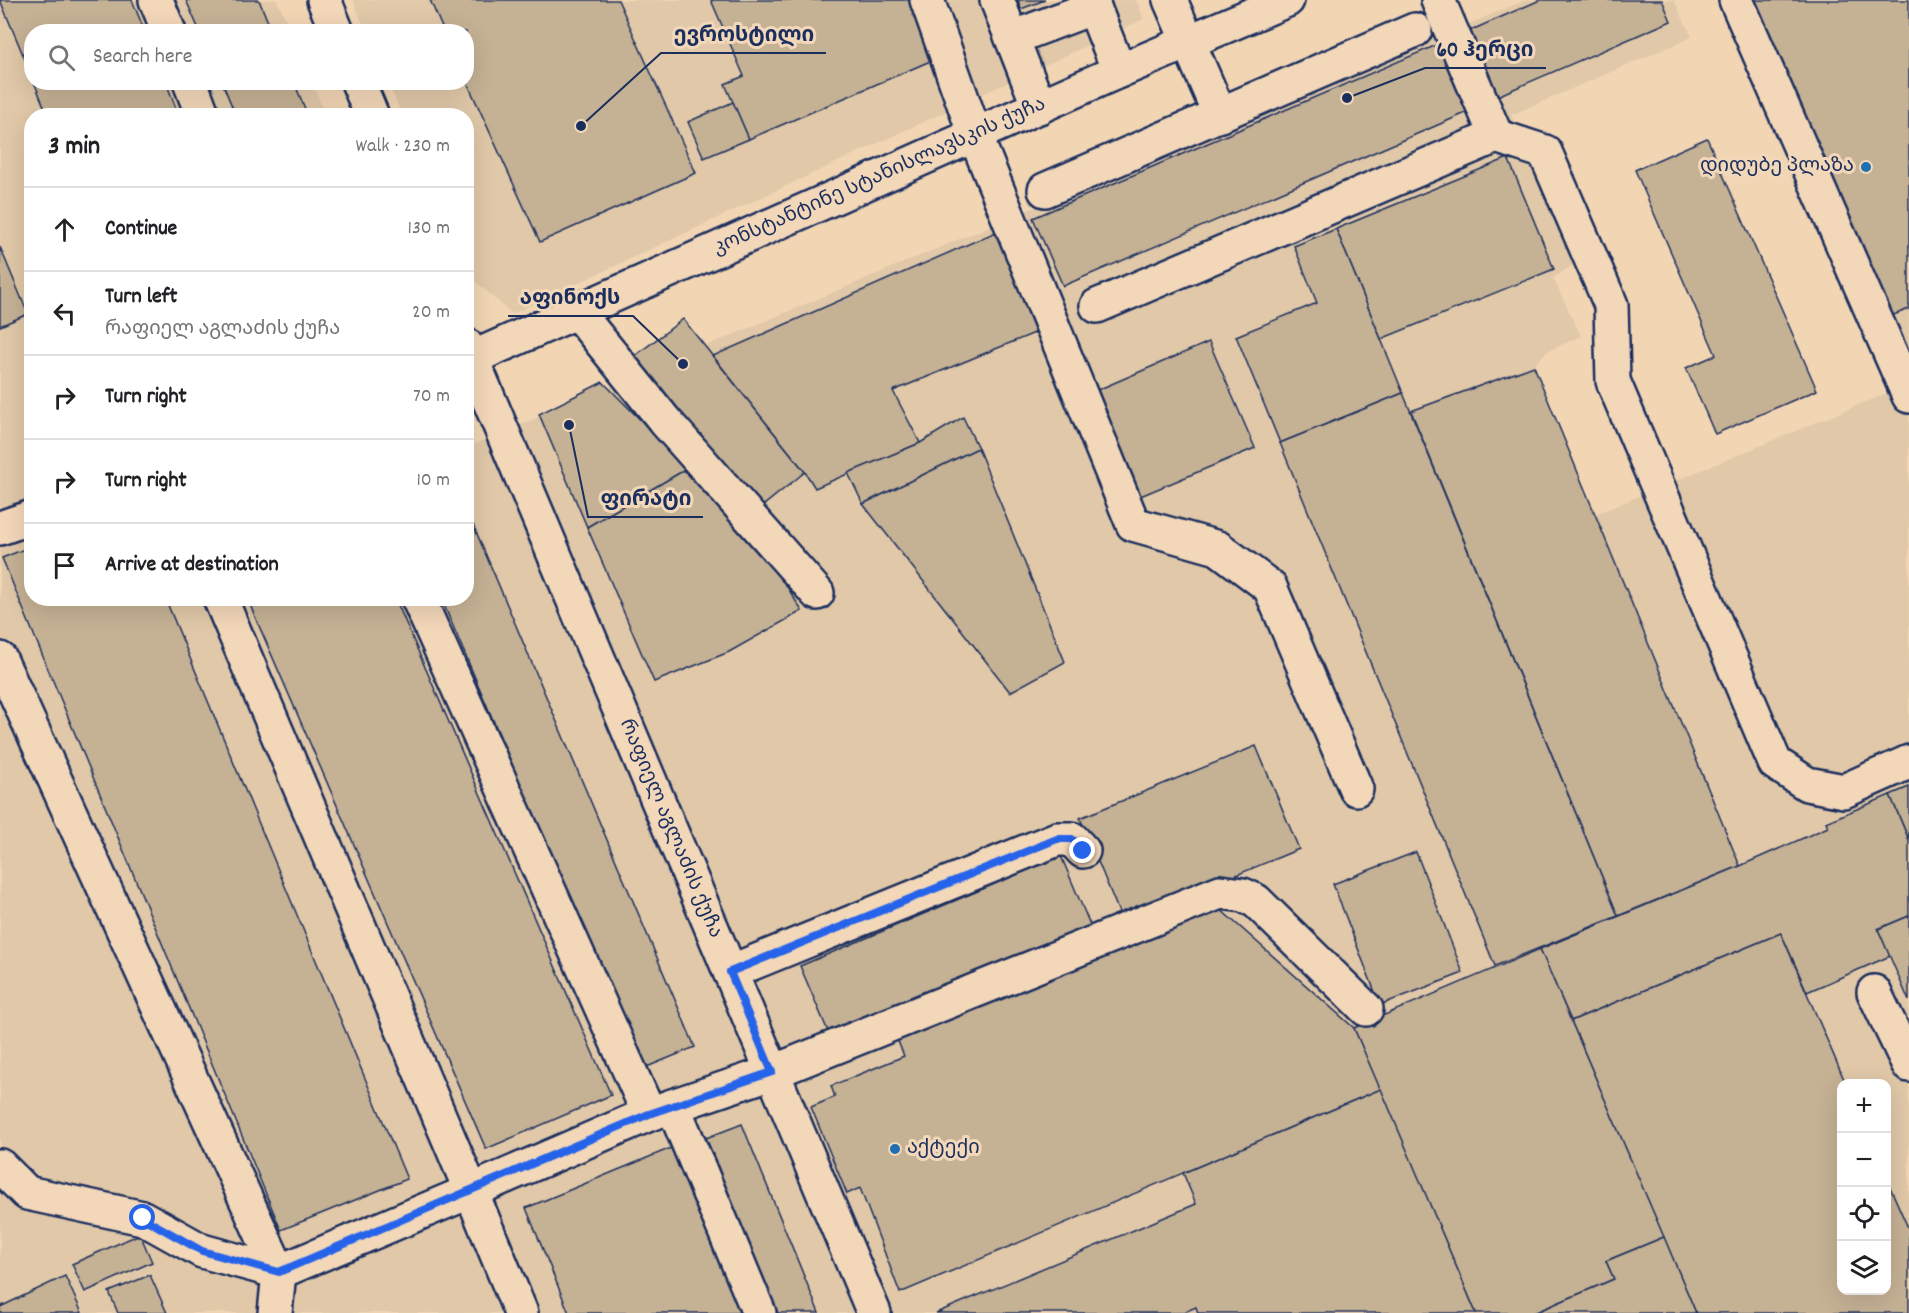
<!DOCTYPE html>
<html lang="en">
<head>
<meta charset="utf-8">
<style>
	:root { --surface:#fff; --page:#f2f2f2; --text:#202124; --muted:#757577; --line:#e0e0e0 }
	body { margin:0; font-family:Dekko,"Noto Sans Georgian",sans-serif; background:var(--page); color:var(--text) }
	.controls { position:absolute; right:18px; bottom:18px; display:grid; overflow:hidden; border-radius:12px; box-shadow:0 6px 24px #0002 }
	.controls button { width:54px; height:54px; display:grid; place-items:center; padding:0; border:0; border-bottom:2px solid var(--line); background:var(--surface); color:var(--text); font:30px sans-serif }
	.stop { position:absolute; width:18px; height:18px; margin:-14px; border:4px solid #2563eb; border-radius:50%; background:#fff }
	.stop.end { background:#2563eb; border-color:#fff; box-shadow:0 2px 6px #0008 }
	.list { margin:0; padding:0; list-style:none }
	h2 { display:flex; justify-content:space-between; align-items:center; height:78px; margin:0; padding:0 24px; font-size:26px }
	h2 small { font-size:20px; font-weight:400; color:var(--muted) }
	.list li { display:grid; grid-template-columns:39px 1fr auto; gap:18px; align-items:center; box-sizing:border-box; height:84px; padding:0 24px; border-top:2px solid var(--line) }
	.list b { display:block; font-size:22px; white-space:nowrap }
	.list p { margin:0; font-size:20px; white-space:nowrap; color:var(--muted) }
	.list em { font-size:20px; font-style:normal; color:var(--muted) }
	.icon { flex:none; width:33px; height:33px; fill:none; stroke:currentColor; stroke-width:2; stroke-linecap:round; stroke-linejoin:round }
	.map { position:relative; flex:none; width:1909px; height:1313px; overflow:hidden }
	.search { position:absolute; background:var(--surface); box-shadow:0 6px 24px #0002; left:24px; top:24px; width:450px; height:66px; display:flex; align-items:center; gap:15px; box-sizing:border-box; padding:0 21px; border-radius:24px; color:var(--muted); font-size:22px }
	.panel { position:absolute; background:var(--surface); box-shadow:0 6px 24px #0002; left:24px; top:108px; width:450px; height:498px; border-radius:24px }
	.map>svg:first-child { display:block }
	.built { fill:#e0c8a8; fill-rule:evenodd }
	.building { fill:#c5b194; stroke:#1b2f5e; stroke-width:1.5 }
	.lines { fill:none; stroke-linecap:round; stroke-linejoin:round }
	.minor-casing { stroke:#1b2f5e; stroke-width:38 }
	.minor { stroke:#f3d7b9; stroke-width:33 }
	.route { stroke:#2563eb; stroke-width:8 }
	.poi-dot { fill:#1f6fb2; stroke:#f3d7b9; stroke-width:2 }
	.labels { text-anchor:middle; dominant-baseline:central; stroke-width:6; stroke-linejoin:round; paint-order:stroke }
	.poi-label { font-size:20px; fill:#1b2f5e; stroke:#f3d7b9; text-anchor:end }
	.street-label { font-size:20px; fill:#1b2f5e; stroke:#f3d7b9 }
	.leader { fill:none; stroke:#1b2f5e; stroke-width:2 }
	.callout-dot { fill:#1b2f5e; stroke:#f3d7b9; stroke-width:2 }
	.callout-label { font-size:21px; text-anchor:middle; font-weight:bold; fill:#1b2f5e; stroke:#f3d7b9; stroke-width:6; stroke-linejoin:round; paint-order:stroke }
</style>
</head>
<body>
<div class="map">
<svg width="1909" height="1313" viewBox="0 0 1909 1313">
	<rect width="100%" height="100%" fill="#f2d6b4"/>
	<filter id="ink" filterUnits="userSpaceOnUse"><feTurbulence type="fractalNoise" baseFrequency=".0167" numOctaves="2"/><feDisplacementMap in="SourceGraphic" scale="12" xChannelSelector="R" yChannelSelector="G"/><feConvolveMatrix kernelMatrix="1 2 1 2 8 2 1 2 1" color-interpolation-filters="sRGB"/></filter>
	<g filter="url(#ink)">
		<g class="built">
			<path d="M0,0H277L291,31L32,32V82L312,83L326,115L32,116V598H466L467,447L1526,0H1674L1692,37L1511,115L1580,261L1553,278L1581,336L1546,352L1534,366L1596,514L1887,393L1778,131L1909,0V1313H0ZM1842,1084H1886V1290H1842Z"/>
			<path d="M353,0H1136L1144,19L512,314L470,277L467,268L466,116L402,115L388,83L466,82V32L366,31Z"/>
		</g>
		<g class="building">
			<path d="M0,0H132L145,32H32V76Z"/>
			<path d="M186,0H259L272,32H200Z"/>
			<path d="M430,0H618L696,173L540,242L466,80V32H444Z"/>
			<path d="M711,0H909L935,59L749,139L725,84L744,76Z"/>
			<path d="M1018,0H1045L1021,9Z"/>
			<path d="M1540,0H1662L1671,21L1495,97L1467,32Z"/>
			<path d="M1745,0H1909V309L1886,318Z"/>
			<path d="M1439,44L1468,112L1063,286L1033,218Z"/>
			<path d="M34,82H166L179,116H48Z"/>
			<path d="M222,82H294L308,116H236Z"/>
			<path d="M733,102L749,139L704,158L688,122Z"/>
			<path d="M1707,138L1817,390L1715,434L1686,368L1716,355L1635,170Z"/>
			<path d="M1508,158L1554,269L1381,339L1336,229Z"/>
			<path d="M1336,229L1403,393L1280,443L1236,336L1317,303L1294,246Z"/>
			<path d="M996,232L1037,332L893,391L920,443L815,488L805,472L713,356Z"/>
			<path d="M0,247L28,314L0,326Z"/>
			<path d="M683,319L805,472L754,513L631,359Z"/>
			<path d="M1209,342L1255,448L1131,500L1086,395Z"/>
			<path d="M1534,366L1740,866L1618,916L1411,411Z"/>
			<path d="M603,382L688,468L587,527L539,414Z"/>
			<path d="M1403,393L1618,916L1495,966L1280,443Z"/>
			<path d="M963,417L978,448L863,504L848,473L920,443Z"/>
			<path d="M978,448L1065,662L1010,692L863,504Z"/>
			<path d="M688,468L764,549L802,611L729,652L654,682L587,527Z"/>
			<path d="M466,508L695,1047L642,1069L441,598H466Z"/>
			<path d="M32,546V598H165L407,1179L281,1230L2,558Z"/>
			<path d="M247,598H395L611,1095L486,1149Z"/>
			<path d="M1256,746L1299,849L1123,922L1080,818Z"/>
			<path d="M1909,787V840L1890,795Z"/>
			<path d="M1890,795L1909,840V916L1878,929L1890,956L1807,992L1781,933L1571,1021L1540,949L1740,866L1828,827L1826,822Z"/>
			<path d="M1416,852L1463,973L1380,1005L1333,884Z"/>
			<path d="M1061,856L1091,927L830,1036L800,966Z"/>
			<path d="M1212,902L1354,1028L1381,1089L900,1293L860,1188L847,1194L811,1107L835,1097L831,1086L904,1056L897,1039Z"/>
			<path d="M1909,916V1001L1878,929Z"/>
			<path d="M1781,933L1846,1084H1842V1290H1886V1178L1909,1230V1313H1696L1571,1021Z"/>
			<path d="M1540,949L1664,1237L1606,1261L1614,1279L1534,1313H1476L1354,1028Z"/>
			<path d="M1381,1089L1476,1313H1198L1196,1307L1182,1313H936L1196,1204L1183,1173Z"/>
			<path d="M742,1124L819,1313H778L706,1138Z"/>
			<path d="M671,1148L740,1313H569L526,1208Z"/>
			<path d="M140,1234L152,1262L85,1292L72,1264Z"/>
			<path d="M1664,1237L1696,1313H1534L1614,1279L1606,1261Z"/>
			<path d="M150,1275L167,1313H118L109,1292Z"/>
			<path d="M65,1276L82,1313H0V1307Z"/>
		</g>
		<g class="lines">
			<g class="minor-casing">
				<g id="minor">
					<path d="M156,0L169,32"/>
					<path d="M324,0L337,32"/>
					<path d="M927,0L975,135L1133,524L1218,548L1270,587L1356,789"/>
					<path d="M997,0L1039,107"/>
					<path d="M1091,0L1119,71"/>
					<path d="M1170,0L1220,115"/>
					<path d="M1438,0L1496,136"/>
					<path d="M1736,0L1909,396"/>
					<path d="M1012,38L1094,7"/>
					<path d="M190,82L203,116"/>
					<path d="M358,82L372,116"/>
					<path d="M1045,190L1415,30"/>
					<path d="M1097,306L1496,136L1545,152L1611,305L1613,381L1775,763L1807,784L1844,791L1909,762"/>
					<path d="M577,312L665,421L817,593"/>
					<path id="s1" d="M466,345L874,1313"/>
					<path id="s2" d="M472,358L1119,71L1287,0"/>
					<path d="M0,528L32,517"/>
					<path d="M220,598L471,1191L649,1114L773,1072L1220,892L1243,895L1256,901L1366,1009"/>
					<path d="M418,598L649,1114"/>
					<path d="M0,659L279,1272L275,1313"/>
					<path d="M730,972L1057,839H1072L1083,851"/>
					<path d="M1874,992L1909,1065"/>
					<path d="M673,1106L759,1313"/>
					<path d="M0,1166L27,1193L143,1218L202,1251L279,1272L471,1191L521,1313"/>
				</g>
			</g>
			<use href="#minor" class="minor"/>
		</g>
	</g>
	<g class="lines" filter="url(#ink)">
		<path class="route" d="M143,1218L202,1251L279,1272L649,1114L772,1072L730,972L1057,839H1072L1083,851"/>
	</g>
	<g class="poi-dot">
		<circle cx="1866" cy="167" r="6"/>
		<circle cx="895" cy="1149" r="6"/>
	</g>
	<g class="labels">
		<g class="poi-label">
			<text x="1854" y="167">დიდუბე პლაზა</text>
			<text x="907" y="1149" text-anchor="start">აქტექი</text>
		</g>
		<g class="street-label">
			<text stroke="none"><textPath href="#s2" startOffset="446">კონსტანტინე სტანისლავსკის ქუჩა</textPath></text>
			<text stroke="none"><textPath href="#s1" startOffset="525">რაფიელ აგლაძის ქუჩა</textPath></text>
		</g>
	</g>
	<path class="leader" d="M581 126L661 53H826M1347 98L1425 68H1546M683 364L633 316H508M569 425L588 517H703"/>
	<g class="callout-dot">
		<circle cx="581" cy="126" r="6"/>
		<circle cx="1347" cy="98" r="6"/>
		<circle cx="683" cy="364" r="6"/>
		<circle cx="569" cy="425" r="6"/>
	</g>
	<g class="callout-label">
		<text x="744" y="41">ევროსტილი</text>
		<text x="1485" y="56">60 ჰერცი</text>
		<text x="570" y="304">აფინოქს</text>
		<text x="646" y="505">ფირატი</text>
	</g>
</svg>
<div class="controls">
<button>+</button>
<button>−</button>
<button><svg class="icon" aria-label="locate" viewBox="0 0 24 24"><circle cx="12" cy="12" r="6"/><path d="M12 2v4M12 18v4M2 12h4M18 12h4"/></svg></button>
<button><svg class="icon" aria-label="layers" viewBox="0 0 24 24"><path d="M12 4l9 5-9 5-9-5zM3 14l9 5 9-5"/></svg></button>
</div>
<div class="stop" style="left:143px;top:1218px"></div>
<div class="stop end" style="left:1083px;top:851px"></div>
<div class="search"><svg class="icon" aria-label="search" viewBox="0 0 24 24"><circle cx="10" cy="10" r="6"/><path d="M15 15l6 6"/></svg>Search here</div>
<section class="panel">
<h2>3 min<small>Walk · 230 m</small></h2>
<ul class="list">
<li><svg class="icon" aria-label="ahead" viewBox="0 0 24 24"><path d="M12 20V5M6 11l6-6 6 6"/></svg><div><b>Continue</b></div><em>130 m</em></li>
<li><svg class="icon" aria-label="left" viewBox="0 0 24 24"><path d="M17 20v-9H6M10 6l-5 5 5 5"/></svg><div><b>Turn left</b><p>რაფიელ აგლაძის ქუჩა</p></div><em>20 m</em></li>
<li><svg class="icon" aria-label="right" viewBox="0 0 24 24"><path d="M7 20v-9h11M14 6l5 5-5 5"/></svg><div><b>Turn right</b></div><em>70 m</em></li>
<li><svg class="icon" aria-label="right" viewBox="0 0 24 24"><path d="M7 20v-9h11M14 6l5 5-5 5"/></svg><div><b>Turn right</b></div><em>10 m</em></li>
<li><svg class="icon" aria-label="arrive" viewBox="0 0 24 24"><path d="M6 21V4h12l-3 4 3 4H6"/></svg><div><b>Arrive at destination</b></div></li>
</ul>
</section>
</div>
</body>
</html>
